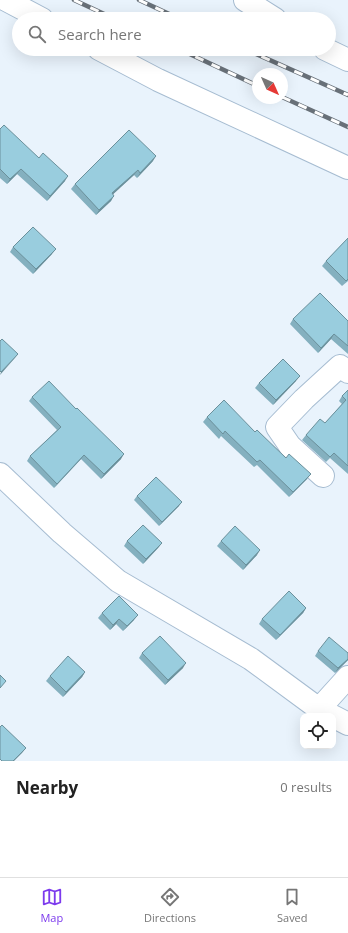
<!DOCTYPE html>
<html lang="en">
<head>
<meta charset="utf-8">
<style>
	:root { --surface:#fff; --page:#f2f2f2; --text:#222; --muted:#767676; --line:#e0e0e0; --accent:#7c3aed }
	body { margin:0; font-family:"Open Sans",sans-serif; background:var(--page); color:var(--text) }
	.controls { position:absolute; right:12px; bottom:12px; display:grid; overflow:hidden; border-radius:8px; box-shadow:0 4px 16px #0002 }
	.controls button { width:36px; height:36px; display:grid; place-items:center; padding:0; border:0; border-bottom:1px solid var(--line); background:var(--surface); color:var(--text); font:20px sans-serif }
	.compass { position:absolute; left:252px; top:68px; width:36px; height:36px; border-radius:50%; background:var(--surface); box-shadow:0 4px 16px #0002; rotate:135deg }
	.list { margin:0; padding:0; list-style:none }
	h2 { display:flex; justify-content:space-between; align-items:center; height:52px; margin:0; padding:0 16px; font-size:17px }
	h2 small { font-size:13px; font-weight:400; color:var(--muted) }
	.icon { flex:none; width:22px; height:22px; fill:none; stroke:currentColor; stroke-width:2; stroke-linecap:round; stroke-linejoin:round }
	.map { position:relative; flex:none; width:348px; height:761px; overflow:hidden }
	.search { position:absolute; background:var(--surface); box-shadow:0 4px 16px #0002; left:12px; right:12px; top:12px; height:44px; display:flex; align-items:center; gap:10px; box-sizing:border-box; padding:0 14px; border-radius:22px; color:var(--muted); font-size:15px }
	.sheet { height:116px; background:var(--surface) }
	nav { display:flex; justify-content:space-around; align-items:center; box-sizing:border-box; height:56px; border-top:1px solid var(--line); background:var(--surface); font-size:11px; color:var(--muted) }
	nav a { display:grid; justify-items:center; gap:2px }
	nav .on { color:var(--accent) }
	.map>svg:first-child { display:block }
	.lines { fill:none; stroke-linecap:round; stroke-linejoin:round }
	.minor-casing { stroke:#a6bcd1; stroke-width:24 }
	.minor { stroke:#fff; stroke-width:22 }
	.rail-casing { stroke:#687078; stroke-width:4.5 }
	.rail { stroke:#fff; stroke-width:3; stroke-dasharray:9; stroke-linecap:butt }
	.wall { fill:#84b0bf }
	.shaded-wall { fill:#6b909b }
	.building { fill:#99cdde; stroke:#6b909b }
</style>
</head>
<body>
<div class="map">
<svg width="348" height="761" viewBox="0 0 348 761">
	<rect width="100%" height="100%" fill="#e9f3fc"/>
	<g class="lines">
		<g class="minor-casing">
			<g id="minor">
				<path d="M6,0L42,19"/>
				<path d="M245,0L275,19"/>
				<path d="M99,49L158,80L348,168"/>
				<path d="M325,49L348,60"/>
				<path d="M0,474L62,533L118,581L251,659L319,709L348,677"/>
				<path d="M323,476L290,446L277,427L304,399L340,366L348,372"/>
				<path d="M319,709L348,724"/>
			</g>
		</g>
		<use href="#minor" class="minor"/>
		<g class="rail-casing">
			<g id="rail">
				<path d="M74,0L115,19"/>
				<path d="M139,0L180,19"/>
				<path d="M179,49L258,86"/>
				<path d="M245,49L348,95"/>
				<path d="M282,97L348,127"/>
			</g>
		</g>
		<use href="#rail" class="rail"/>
	</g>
	<g class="wall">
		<path d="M0,129L39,158L65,181L47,201L17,174L7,184L0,178Z"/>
		<path d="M153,161L137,178L134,175L113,194L111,201L96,215L71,189L75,184Z"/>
		<path d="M348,238V281L342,286L322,266L326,261Z"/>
		<path d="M13,247L52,254L33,274L10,252Z"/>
		<path d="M293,319L348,321V354L331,339L318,353L290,324Z"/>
		<path d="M296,381L273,405L255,388L259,383Z"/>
		<path d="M348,390V474L330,458L326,462L302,440L306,435L325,423L342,404L339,401L342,396Z"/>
		<path d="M32,397L121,459L101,479L81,459L54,488L27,461L30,456L57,430L29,401Z"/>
		<path d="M207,417L255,432L307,479L289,497L257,465L254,467L221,436L219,439L203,422Z"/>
		<path d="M137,496L179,506L159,526L134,500Z"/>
		<path d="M127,541L162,543L158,548L143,564L124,546Z"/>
		<path d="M221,541L257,555L243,570L217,546Z"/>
		<path d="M306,608L303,613L276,640L259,624L262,619Z"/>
		<path d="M102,613L134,620L123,631L116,624L110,630L98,618Z"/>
		<path d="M318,651L348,660L335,673L315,656Z"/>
		<path d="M142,653L183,668L165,685L139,658Z"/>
		<path d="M85,672L82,677L63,697L46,681L50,676Z"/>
	</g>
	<g class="shaded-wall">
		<path d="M156,156L153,161L137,178L140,173Z"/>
		<path d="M21,169L17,174L7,184L10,179Z"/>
		<path d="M138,170L134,175L109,198L112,193Z"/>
		<path d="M68,176L65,181L47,201L50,196Z"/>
		<path d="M114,196L111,201L96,215L99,210Z"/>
		<path d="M56,249L52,254L33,274L36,269Z"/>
		<path d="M334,334L331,339L318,353L321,348Z"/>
		<path d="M18,354L14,359L0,375L1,372Z"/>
		<path d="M300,376L296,381L273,405L276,400Z"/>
		<path d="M124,454L121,459L101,479L104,474Z"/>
		<path d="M84,455L81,459L54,488L57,484Z"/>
		<path d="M311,474L307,479L289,497L293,492Z"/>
		<path d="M182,502L179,506L159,526L162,522Z"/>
		<path d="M162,543L158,548L143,564L146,559Z"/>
		<path d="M260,550L257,555L243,570L246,565Z"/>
		<path d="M306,608L303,613L276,640L280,635Z"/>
		<path d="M138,615L134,620L123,631L127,626Z"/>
		<path d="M119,619L116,624L110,630L113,625Z"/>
		<path d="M348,659V660L335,673L338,668Z"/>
		<path d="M186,663L183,668L165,685L168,680Z"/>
		<path d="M85,672L82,677L63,697L66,692Z"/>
		<path d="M26,748L22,753L14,761H13Z"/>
	</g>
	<g class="building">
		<path d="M4,125L39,158L43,153L68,176L50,196L21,169L10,179L0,169V129Z"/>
		<path d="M129,130L156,156L140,173L138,170L112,193L114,196L99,210L75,184Z"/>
		<path d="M33,227L56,249L36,269L13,247Z"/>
		<path d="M348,238V279L346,281L326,261Z"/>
		<path d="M320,293L348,321V346L334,334L321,348L293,319Z"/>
		<path d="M2,339L18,354L1,372L0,371V341Z"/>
		<path d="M283,359L300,376L276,400L259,383Z"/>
		<path d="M49,381L76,409L77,408L124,454L104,474L84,455L57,484L30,456L61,427L32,397Z"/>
		<path d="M348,390V466L334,453L330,457L306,435L320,419L325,423L346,400L342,396Z"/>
		<path d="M224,400L255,432L257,430L286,458L289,454L311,474L293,492L260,460L257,462L225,431L223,434L207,417Z"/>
		<path d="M156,477L182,502L162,522L137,496Z"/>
		<path d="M143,525L162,543L146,559L127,541Z"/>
		<path d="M235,526L260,550L246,565L221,541Z"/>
		<path d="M289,591L306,608L280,635L262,619Z"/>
		<path d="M119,596L138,615L127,626L119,619L113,625L102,613Z"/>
		<path d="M160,636L186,663L168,680L142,653Z"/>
		<path d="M329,637L348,653V659L338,668L318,651Z"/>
		<path d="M68,656L85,672L66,692L50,676Z"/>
		<path d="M0,675L6,681L0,688Z"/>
		<path d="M2,725L26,748L13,761H2L0,759V727Z"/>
	</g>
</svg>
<div class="controls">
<button><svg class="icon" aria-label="locate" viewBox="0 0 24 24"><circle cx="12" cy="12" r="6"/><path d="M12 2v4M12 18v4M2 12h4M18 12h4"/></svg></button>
</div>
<svg class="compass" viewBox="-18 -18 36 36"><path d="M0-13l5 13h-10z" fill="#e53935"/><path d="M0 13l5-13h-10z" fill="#767676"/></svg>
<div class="search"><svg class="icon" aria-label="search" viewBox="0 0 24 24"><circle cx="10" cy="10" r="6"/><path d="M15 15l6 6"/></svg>Search here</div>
</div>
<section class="sheet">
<h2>Nearby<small>0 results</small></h2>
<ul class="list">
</ul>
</section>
<nav>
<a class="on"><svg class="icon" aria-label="map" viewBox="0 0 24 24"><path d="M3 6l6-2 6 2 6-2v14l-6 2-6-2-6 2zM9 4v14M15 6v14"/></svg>Map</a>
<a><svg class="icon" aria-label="directions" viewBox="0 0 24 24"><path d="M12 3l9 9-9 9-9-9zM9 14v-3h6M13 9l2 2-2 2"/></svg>Directions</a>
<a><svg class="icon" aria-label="saved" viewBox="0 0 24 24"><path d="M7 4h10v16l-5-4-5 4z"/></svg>Saved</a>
</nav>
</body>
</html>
